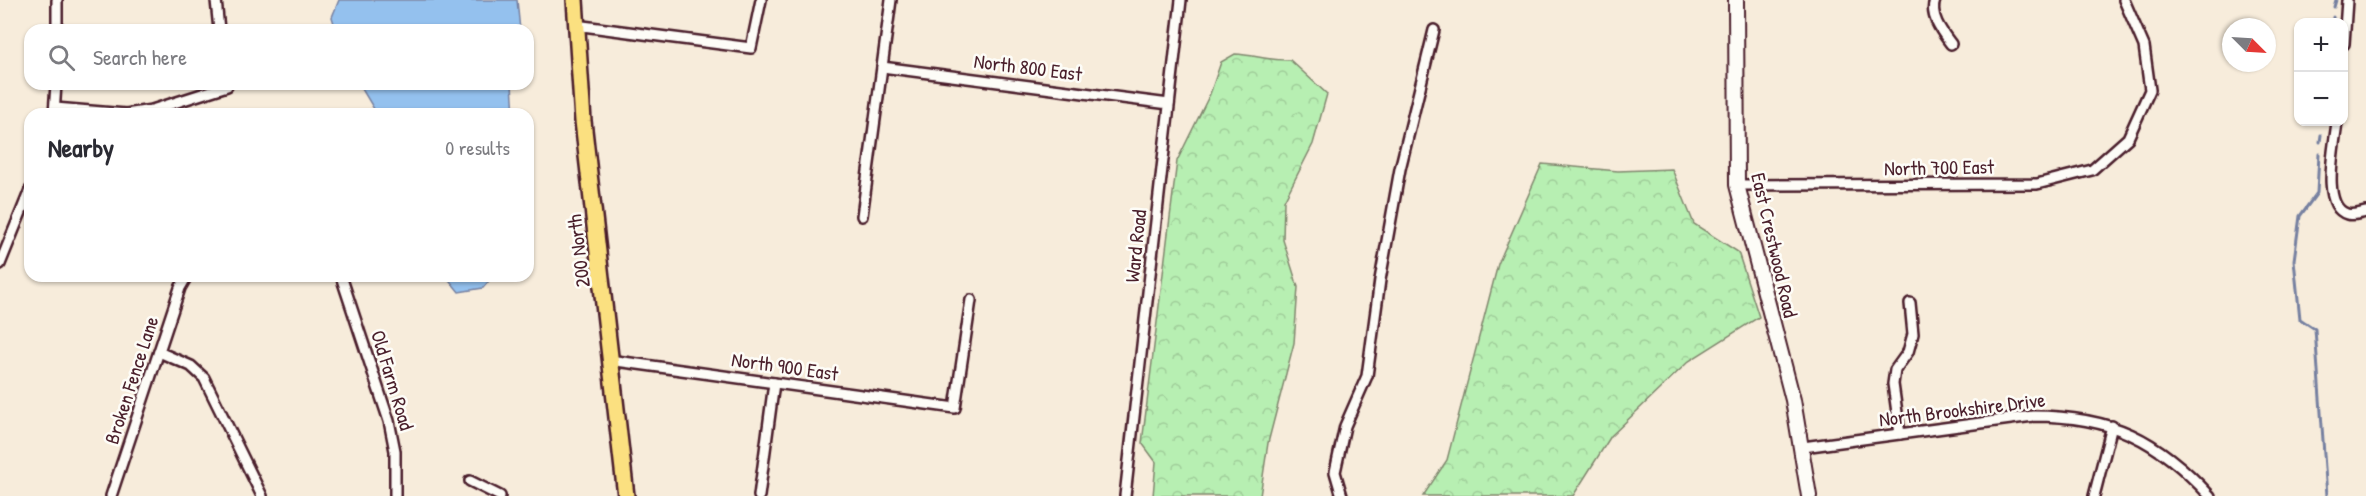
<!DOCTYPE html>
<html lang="en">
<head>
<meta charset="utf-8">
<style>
	:root { --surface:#fff; --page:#f7f7f7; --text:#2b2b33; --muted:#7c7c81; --line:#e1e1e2 }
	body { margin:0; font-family:"Patrick Hand",sans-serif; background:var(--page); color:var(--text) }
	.controls { position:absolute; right:18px; top:18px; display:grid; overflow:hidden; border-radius:12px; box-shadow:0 2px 4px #0004 }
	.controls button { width:54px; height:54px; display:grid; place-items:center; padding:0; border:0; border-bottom:2px solid var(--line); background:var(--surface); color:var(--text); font:30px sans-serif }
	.compass { position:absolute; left:2222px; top:18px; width:54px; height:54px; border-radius:50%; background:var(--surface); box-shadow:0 2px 4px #0004; rotate:114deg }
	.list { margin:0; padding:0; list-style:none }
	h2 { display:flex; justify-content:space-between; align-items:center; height:78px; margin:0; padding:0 24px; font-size:26px }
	h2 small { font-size:20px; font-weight:400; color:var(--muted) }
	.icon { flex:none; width:33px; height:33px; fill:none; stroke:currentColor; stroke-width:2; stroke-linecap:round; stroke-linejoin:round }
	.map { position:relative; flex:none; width:2366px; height:496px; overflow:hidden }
	.search { position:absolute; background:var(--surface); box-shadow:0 2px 4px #0004; left:24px; top:24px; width:510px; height:66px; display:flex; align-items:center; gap:15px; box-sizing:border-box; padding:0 21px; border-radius:18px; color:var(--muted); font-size:22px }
	.panel { position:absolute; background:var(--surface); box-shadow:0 2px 4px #0004; left:24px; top:108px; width:510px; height:174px; border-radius:18px }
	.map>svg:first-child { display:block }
	.forest { fill:url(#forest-crowns); stroke:#80876e; stroke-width:1.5 }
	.water { fill:#94c1ee; stroke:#7680a0; stroke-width:1.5 }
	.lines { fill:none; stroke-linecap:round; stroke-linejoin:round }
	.stream { stroke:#7680a0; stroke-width:3 }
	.street-casing { stroke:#4a1f2b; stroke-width:14 }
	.secondary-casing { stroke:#4a1f2b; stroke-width:18 }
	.primary-casing { stroke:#4a1f2b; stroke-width:20 }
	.street { stroke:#fdfcf7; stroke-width:9 }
	.secondary { stroke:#fdfcf7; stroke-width:14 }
	.primary { stroke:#fbe080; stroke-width:15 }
	.labels { text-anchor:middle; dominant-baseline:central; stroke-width:5; stroke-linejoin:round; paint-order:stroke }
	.street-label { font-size:20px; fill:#4a1f2b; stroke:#fdfcf7 }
</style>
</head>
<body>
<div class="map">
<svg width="2366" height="496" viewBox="0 0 2366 496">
	<defs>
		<pattern id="forest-crowns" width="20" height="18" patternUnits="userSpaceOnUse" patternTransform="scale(1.5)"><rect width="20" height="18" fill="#b7efb2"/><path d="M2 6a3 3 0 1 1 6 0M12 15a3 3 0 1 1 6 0" fill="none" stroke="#9fcc99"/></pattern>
	</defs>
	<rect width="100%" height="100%" fill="#f7ecdb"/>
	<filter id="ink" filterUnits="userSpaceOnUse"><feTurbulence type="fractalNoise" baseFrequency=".0167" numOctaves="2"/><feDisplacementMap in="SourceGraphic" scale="12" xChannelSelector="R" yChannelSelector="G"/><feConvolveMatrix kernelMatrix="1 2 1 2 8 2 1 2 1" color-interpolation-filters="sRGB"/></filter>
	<g filter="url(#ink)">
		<g class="forest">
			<path d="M1235,54C1254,55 1271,61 1290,60L1327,94L1313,144L1284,201L1283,240L1298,287L1294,343L1268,443L1260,496H1153L1156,462L1142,443L1177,161L1210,94L1221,62Z"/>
			<path d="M1542,164L1618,171L1672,169L1694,224L1738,252L1759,317L1689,361L1611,436L1573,496H1423L1447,460L1498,264Z"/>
		</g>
		<g class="water">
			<path d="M339,0H517L520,30H336L332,17Z"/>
			<path d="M359,84H512L514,114H377Z"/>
			<path d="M446,276H493L483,288L459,292Z"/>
		</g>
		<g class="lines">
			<g class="stream">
				<path d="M2334,7L2336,0"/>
				<path d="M2333,22V17"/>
				<path d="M2320,142L2321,135"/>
				<path d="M2319,154L2317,193L2300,216L2294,260L2300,319L2315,329L2327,496"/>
			</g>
			<g class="street-casing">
				<g id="street">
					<path d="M216,0L219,30"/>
					<path d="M1935,0C1929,16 1942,32 1951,44"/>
					<path d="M575,25L751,48L761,0"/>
					<path d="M57,30V0"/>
					<path d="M2344,44L2347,0"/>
					<path d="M882,67L1169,104"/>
					<path d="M55,108L126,114L152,110L227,86V84"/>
					<path d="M54,114L56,84"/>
					<path d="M2337,122C2335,144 2320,206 2347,214C2353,216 2360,213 2366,212"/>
					<path d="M1737,185L2037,184L2092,170L2128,138L2150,90L2144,46L2124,0"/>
					<path d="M862,216L891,0"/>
					<path d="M0,264L30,190"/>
					<path d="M341,276L389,421L395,451V496"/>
					<path d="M159,352L191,366L204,378L262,496"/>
					<path d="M609,360L955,408L971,300"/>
					<path d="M1900,434L1893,384L1895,370L1908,352L1913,334L1910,303"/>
					<path d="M1803,447L2033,416C2111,416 2158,439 2210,496"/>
					<path d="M470,481L500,496"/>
					<path d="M111,496L180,288L187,276"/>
					<path d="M759,496L774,383"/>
					<path d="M1125,496L1181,0"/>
					<path d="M1342,496L1335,472L1345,426L1367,376L1380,280L1400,169L1434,30"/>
					<path d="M2094,496L2112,426"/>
				</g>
			</g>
			<g class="secondary-casing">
				<path id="secondary" d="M1736,0L1737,185L1793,400L1809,496"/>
			</g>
			<g class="primary-casing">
				<path id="primary" d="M575,0L583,121L626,496"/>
			</g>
			<use href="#street" class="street"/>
			<use href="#secondary" class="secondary"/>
			<use href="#primary" class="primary"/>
		</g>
	</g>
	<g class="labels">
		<g class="street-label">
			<text transform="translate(1028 67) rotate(7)">North 800 East</text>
			<text transform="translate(1939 167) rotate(-1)">North 700 East</text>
			<text transform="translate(1775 245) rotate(77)">East Crestwood Road</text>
			<text transform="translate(1135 246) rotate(-84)">Ward Road</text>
			<text transform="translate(578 251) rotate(-97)">200 North</text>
			<text transform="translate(785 366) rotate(8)">North 900 East</text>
			<text transform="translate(131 380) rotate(-72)">Broken Fence Lane</text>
			<text transform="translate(393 380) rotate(73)">Old Farm Road</text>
			<text transform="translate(1962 409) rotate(-7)">North Brookshire Drive</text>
		</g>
	</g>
</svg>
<div class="controls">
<button>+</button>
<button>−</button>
</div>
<svg class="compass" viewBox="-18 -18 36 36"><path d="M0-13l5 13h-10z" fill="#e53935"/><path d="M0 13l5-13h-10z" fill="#7c7c81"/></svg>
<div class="search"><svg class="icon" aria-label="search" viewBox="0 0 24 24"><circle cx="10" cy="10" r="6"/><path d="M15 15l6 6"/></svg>Search here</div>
<section class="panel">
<h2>Nearby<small>0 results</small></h2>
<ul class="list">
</ul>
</section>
</div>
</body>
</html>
